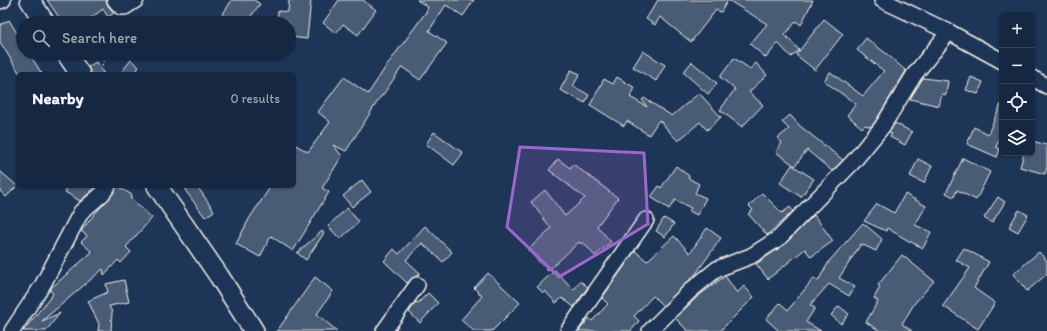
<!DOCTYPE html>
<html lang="en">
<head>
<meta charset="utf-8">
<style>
	:root { --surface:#162841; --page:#1f3048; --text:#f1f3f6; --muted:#9ea6b1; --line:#35445a }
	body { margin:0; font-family:Itim,sans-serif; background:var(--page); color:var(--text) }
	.controls { position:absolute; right:12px; top:12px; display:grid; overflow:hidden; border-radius:6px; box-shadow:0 1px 3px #0004 }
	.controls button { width:36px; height:36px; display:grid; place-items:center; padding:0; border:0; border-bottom:1px solid var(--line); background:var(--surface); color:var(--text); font:20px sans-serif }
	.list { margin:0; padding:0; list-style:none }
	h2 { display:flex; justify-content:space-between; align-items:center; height:52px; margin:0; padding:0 16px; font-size:17px }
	h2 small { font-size:13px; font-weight:400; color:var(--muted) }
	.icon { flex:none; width:22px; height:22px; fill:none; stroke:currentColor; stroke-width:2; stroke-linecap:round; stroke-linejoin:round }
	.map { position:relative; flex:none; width:1047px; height:331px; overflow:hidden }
	.search { position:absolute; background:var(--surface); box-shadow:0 1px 3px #0004; left:16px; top:16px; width:280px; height:44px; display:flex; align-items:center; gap:10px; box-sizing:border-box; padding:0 14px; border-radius:22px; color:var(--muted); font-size:15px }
	.panel { position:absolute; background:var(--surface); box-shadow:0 1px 3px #0004; left:16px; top:72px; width:280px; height:116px; border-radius:6px }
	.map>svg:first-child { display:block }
	.building { fill:#485b74; stroke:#f4f1e8 }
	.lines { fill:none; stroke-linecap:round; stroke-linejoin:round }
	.minor-casing { stroke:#f4f1e8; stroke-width:18 }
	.major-casing { stroke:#f4f1e8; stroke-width:22 }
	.path { stroke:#f4f1e8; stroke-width:2; stroke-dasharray:1 3; stroke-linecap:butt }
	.minor { stroke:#1d3557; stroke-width:15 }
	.major { stroke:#1d3557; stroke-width:19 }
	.marked { fill:#9f67cb; fill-opacity:0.2; stroke:#9f67cb; stroke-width:3; stroke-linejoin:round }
</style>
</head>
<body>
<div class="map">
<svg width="1047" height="331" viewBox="0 0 1047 331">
	<rect width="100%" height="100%" fill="#1d3557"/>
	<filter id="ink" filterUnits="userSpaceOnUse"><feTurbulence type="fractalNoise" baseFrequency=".025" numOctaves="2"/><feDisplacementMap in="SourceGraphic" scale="8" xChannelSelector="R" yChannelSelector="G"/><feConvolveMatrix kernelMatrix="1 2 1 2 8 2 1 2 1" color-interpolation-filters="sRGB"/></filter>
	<g filter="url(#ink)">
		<g class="building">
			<path d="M47,0H106L108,6L114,13L108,17L103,9L84,23H63Z"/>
			<path d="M232,0H254L260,4L246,23H217Z"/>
			<path d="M289,0H311L307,39L289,37V23H277L278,11L288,12Z"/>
			<path d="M339,0H363L376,10L358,35L343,24L336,33L323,23Z"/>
			<path d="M417,0H474L463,16L446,5L434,23L429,31L447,43L420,80L402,67L382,96H381L346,151L333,145L342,156L322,188L329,192L293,251L271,236L260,257L236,244L249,219L271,186H294V144L308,152L330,122L318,112L344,77L368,94L385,68L426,12L428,7Z"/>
			<path d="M658,0H813L801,25L796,21L785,35L799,50L791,57L778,43L766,58L750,44L767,24L728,0L721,12L716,10L691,42L660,17L655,25L646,19Z"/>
			<path d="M824,19L843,34L815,70L796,55Z"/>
			<path d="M9,20L23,43V53H29L42,74H20L0,42V25Z"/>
			<path d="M866,38L888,55L906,71L875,122L871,127L865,125L862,128L847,115L856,104L824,81L830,72L863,96L884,71L857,50Z"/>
			<path d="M643,51L665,65L656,81L633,67Z"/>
			<path d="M734,58L750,69L756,63L767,75L749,92L763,105L742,127L720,110L735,89L720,77Z"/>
			<path d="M131,60L139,67L134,74H120Z"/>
			<path d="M96,62L104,74H91L88,67Z"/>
			<path d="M692,62L717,83L708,94L683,72Z"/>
			<path d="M571,70L580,74L573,86L589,95L585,103L560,90Z"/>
			<path d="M617,77L635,88L630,97L647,107L642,100L644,98L672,116L699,93L721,117L707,130L700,122L678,141L659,120L649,135L627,121L624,126L590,105L604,79L613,84Z"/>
			<path d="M971,77L983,82L978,94L966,90Z"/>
			<path d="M923,78L948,81L946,95L942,94L939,106L910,99Z"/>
			<path d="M1002,102V132L996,147L1000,149L997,157L967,144L974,127L988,134Z"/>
			<path d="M790,115L800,126L843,160L832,171L807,150L795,166L776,152L782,143L778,138L789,129L782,122Z"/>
			<path d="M895,123L912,132L905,145L890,137L892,134L889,133Z"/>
			<path d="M434,132L463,153L454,165L426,144Z"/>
			<path d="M1032,141L1047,145V167L1045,174L1020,167L1024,153H1032Z"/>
			<path d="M963,158L990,172L976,200L957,190L954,197L946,193Z"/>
			<path d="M558,159L570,168L573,164L618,198L597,226L611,242L595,256L583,242L581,244L579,242L548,271L528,250L551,228L531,202L545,190L565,216L585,198L549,170Z"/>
			<path d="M918,159L932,166L924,183L910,176Z"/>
			<path d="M792,165L814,179L801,197L780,183Z"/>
			<path d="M676,166L689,176L688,178L699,184L695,193L706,198L697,215L689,211L691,208L675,200L669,209L651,197L659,186L661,188Z"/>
			<path d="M0,171L17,186L6,197L0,191Z"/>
			<path d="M362,180L371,192L352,207L343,196Z"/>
			<path d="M68,186H97L80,201L65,192Z"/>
			<path d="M117,186L132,195L130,198L152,218L126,247L131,252L121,263L118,260L104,275L103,269L42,321L60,313L46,331H23L53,294L50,290L51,288L92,252L81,242L87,236L81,231L97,211L109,199Z"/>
			<path d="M191,186H197L214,211L205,217L185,190Z"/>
			<path d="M762,193L782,213L790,207L793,211L767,235L748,214L753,210L749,206Z"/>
			<path d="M905,194L926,206L915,225L931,232L923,248L907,240L887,228L886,231L864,221L877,204L894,213Z"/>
			<path d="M998,197L1005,202L992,223L984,218Z"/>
			<path d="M347,208L359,222L340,239L328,226Z"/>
			<path d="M1019,210L1028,215L1018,232L1009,227Z"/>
			<path d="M814,215L833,241L811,257L805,249L768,279L756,264L785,244Z"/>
			<path d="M664,218L674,224L665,237L656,231Z"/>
			<path d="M863,223L882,239L876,251L861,244L839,278L855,287L849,296L829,284L810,305L815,308L806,322L821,331H779L766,319L780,303L788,310L814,278L818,281L830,260Z"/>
			<path d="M425,226L452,252L443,262L422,243L406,260L420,273L407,283L384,261L394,249L399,254Z"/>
			<path d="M707,228L721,238L695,275L663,306L653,296L634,316L639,321L631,331H579L589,318L592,321L608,304L602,298L635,251L647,261L674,236L690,253Z"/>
			<path d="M322,231L324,233L306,260L297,253Z"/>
			<path d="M964,248L989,262L974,288L995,303L978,329L943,306L970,268L956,260Z"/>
			<path d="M1039,252L1047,261V274L1027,291L1013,274Z"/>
			<path d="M902,255L934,281L914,304L902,324L912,331H880L866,322L878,301L874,298L880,287L878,285Z"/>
			<path d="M555,270L574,290L580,281L588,287L574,307L562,298L556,303L545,291L543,293L537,287Z"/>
			<path d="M488,273L520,303L492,331H474L461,320L482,296L474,288Z"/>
			<path d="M725,276L737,293L744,286L754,297L720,331H688L675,318L697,297Z"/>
			<path d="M315,277L333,291L317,314L337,331H277Z"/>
			<path d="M124,280L129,302L109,306L112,312L111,331H98L99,324L88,301L108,292L106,284Z"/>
			<path d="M428,293L438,303L420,323L409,312L416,302L418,303Z"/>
			<path d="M839,306L849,314L841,324L831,315Z"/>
		</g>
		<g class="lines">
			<g class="minor-casing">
				<g id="minor">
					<path d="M115,0L121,7H125L136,0"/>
					<path d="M882,0L949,32L1002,61"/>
					<path d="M0,1L3,0"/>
					<path d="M1032,78L1047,86"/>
					<path d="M12,331L42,286L81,212L102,194L108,186"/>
					<path d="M384,331L417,285"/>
					<path d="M568,331L646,220"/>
					<path d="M650,331L691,290L717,269L751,256L779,238L853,162L882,127L914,75L949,32"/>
				</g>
			</g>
			<g class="major-casing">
				<g id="major">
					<path d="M30,0L45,23"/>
					<path d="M66,53L80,74"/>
					<path d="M157,186L219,276L254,331"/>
				</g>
			</g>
			<path class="path" d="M100,69L108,53"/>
			<use href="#minor" class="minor"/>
			<use href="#major" class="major"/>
		</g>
	</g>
	<path class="marked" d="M520,147L644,153L648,224L559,277L507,227Z"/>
</svg>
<div class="controls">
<button>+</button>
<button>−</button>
<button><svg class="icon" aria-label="locate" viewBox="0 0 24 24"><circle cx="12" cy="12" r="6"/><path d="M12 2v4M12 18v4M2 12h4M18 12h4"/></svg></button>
<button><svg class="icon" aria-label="layers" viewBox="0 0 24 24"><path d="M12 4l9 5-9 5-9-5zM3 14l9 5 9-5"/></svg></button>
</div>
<div class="search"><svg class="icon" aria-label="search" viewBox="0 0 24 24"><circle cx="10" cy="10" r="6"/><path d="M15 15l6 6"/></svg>Search here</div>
<section class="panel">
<h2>Nearby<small>0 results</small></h2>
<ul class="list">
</ul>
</section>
</div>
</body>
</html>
